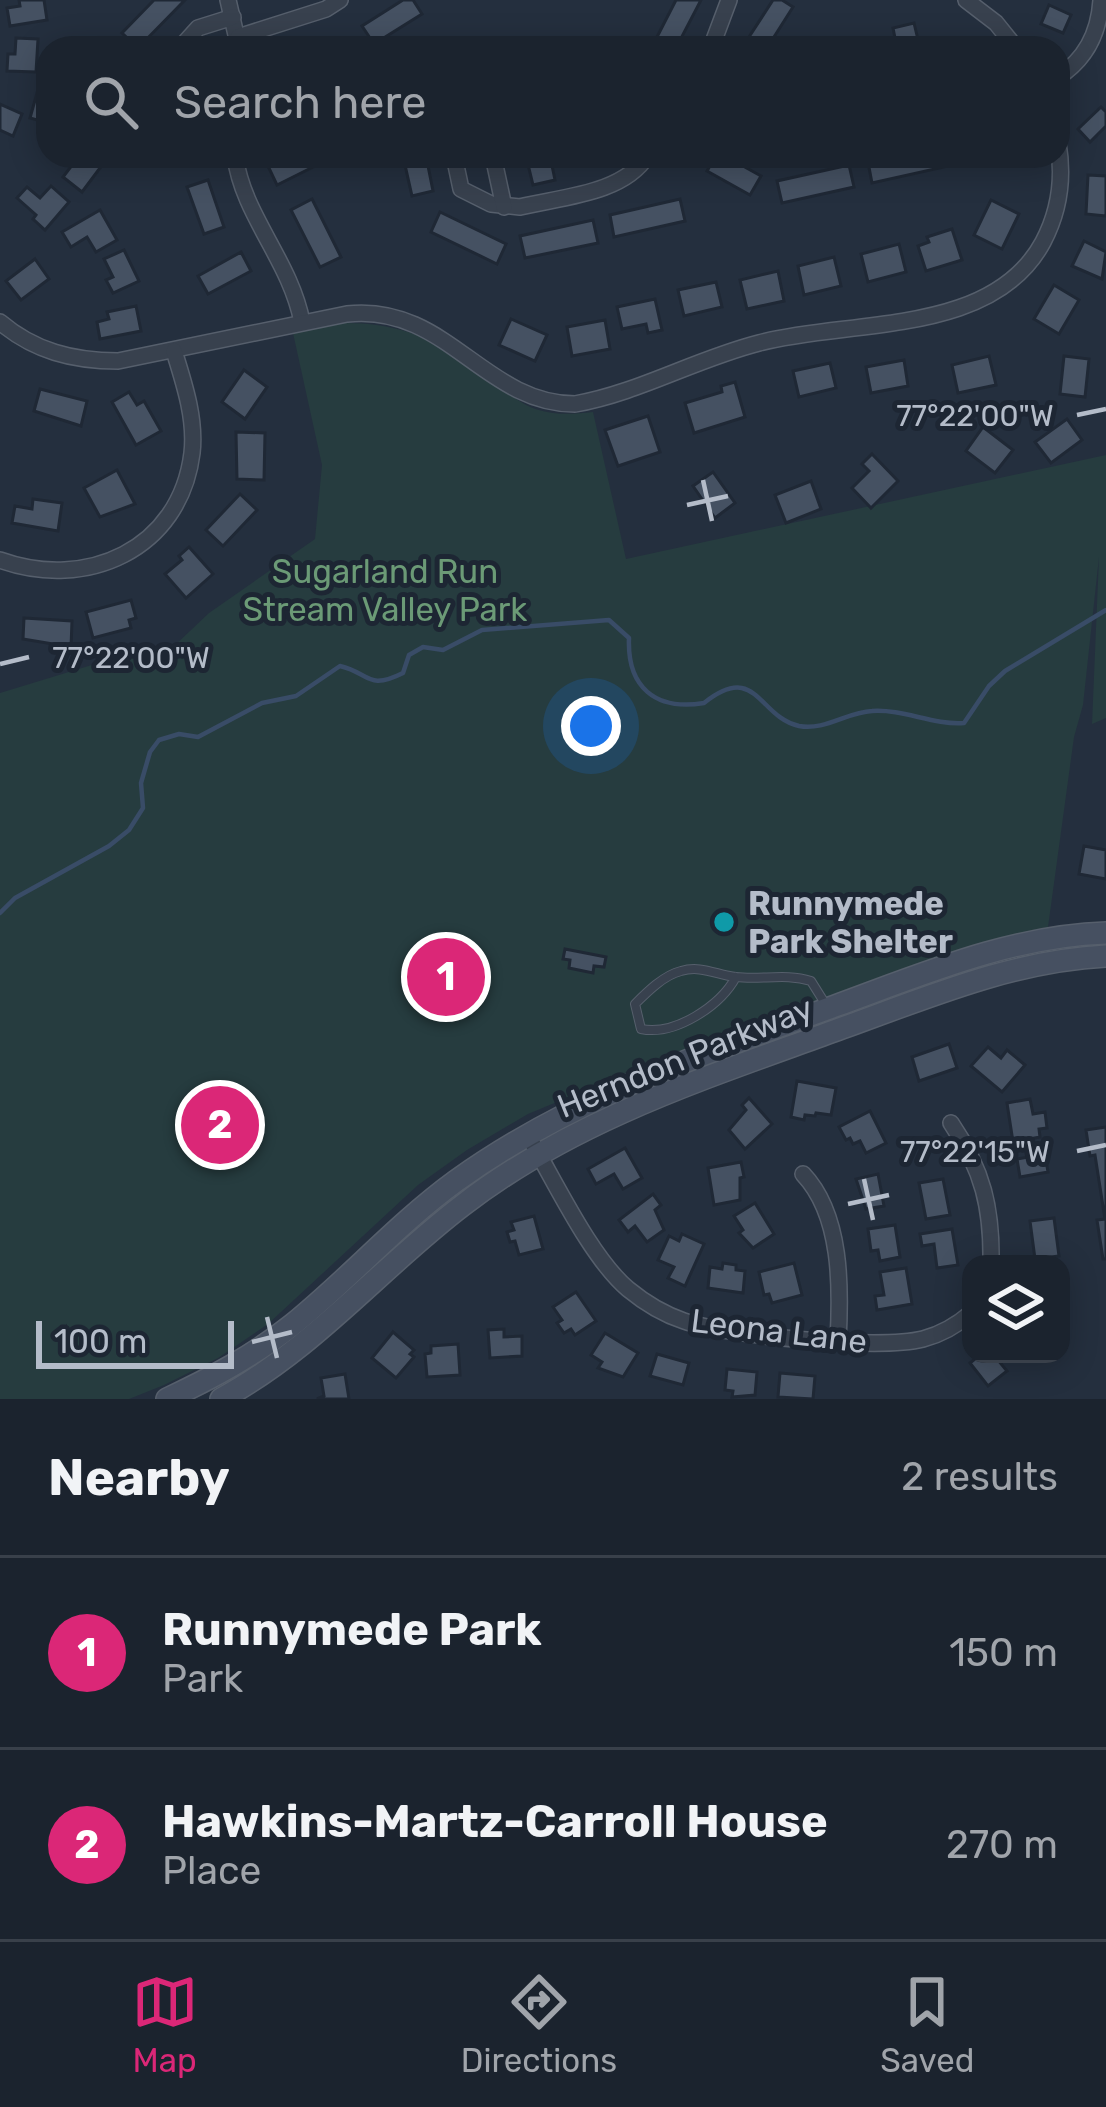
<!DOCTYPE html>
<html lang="en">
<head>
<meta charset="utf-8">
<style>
	:root { --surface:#1b232e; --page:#242b36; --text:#f1f3f6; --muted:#a0a4aa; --line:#39404a; --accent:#db2777 }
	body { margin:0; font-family:Rubik,sans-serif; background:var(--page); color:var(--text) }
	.controls { position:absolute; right:36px; bottom:36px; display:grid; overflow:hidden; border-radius:24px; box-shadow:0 6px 30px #0003 }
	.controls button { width:108px; height:108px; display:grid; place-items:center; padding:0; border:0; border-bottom:3px solid var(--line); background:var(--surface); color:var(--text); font:60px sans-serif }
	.scale { position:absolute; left:36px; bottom:30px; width:198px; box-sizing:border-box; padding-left:12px; border:6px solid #b4bcc9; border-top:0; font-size:33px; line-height:42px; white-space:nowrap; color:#b4bcc9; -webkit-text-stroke:9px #1d2633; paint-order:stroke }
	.you { position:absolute; left:591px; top:726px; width:42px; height:42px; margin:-30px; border:9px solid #fff; border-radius:50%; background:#1a73e8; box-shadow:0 0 0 18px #1a73e833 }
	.badge { display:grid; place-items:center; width:78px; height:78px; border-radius:50%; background:var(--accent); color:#fff; font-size:39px; font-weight:700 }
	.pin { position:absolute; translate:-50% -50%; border:6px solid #fff; box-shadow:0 3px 12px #0006 }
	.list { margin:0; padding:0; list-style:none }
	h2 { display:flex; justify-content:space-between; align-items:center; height:156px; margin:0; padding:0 48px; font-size:51px }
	h2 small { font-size:39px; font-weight:400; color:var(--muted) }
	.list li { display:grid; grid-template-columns:78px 1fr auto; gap:36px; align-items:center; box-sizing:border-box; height:192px; padding:0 48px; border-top:3px solid var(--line) }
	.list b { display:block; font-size:45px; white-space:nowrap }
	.list p { margin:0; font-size:39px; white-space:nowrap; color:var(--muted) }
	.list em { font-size:39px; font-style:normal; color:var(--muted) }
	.icon { flex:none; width:66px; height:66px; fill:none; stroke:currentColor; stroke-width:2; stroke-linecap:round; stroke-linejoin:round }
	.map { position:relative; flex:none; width:1106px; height:1399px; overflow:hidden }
	.search { position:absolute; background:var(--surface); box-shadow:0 6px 30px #0003; left:36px; right:36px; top:36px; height:132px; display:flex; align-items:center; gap:30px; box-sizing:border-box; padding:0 42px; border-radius:36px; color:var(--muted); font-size:45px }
	.sheet { height:540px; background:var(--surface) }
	nav { display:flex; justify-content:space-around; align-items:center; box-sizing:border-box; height:168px; border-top:3px solid var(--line); background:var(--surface); font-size:33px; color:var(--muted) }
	nav a { display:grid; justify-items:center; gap:6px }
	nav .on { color:var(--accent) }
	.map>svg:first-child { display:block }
	.green { fill:#263c3f }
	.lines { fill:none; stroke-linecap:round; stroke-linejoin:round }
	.stream { stroke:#394c67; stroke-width:4.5 }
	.building { fill:#455162; stroke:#1f2835; stroke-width:3 }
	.lane-casing { stroke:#565f6c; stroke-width:10 }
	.street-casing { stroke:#565f6c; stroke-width:18 }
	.secondary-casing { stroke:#565f6c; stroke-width:24 }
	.lane { stroke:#38414e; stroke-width:8 }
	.street { stroke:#38414e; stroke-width:15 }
	.secondary { stroke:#465061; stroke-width:21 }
	.ticks { fill:none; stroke:#b4bcc9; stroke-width:4.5 }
	.culture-dot { fill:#0f9aa8; stroke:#1d2633; stroke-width:4.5 }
	.labels { text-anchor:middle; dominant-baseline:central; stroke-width:10; stroke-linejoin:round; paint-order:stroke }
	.park-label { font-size:33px; fill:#6b9a76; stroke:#1d2633 }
	.poi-label { font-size:33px; font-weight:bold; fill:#b4bcc9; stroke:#1d2633; text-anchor:start }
	.street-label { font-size:33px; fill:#b4bcc9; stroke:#1d2633 }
	.ticks-label { font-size:30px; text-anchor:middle; fill:#b4bcc9; stroke:#1d2633; stroke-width:10; stroke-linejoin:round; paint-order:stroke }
</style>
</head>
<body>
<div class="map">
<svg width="1106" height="1399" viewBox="0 0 1106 1399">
	<rect width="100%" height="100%" fill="#242f3e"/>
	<path class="green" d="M340,323C388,322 427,334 466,361C517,395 522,421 593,412L626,559L1106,455V718L1092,724L1099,557L1083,705L1074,737L1048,927L984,944L605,1082L528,1114L467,1150L418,1185L268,1324L218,1358L164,1385L129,1399H0V693L118,657L171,649L209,613L315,539L322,465L293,333Z"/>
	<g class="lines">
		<path class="stream" d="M0,913L15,898L109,846L129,830L143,808L141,783L150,752L159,740L179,734L198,737L262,703L296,696L340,666C370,673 367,691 403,673L409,655L423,647L443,650L482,630L609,620L629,638C627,687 655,711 704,703C757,661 758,717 799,726C825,731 847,712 872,711C904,709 932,725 964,723L989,686L1005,671L1106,610"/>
	</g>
	<g class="building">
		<path d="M19,0H44L47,20L10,26L7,8L20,6Z"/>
		<path d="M154,0H185L138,48L122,33Z"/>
		<path d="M403,0H413L422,14L374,44L362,26Z"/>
		<path d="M676,0H701L676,48L657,37Z"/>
		<path d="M773,0H782L793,7L767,48L749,37Z"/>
		<path d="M1049,5L1071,15L1063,33L1041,24Z"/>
		<path d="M914,23L920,48H897L893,28Z"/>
		<path d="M16,38L38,39L36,72L7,71L8,54H15Z"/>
		<path d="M37,93L48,96V123L30,118Z"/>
		<path d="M0,104L22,114L13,136L0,130Z"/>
		<path d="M1101,107L1106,112V126L1090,142L1078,129Z"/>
		<path d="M79,156H92L103,164L82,192L63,177Z"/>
		<path d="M283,156H335L277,185L267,164Z"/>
		<path d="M403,156H426L433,191L412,196Z"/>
		<path d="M526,156H550L555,180L533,185Z"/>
		<path d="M716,156H725L761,176L750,195L707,171Z"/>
		<path d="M892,156H941L944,167L872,183L868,162Z"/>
		<path d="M849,165L854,187L782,203L777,181Z"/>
		<path d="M1088,175L1106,176V216L1086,214Z"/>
		<path d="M208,180L224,227L204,234L187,187Z"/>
		<path d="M51,186L69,202L45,230L33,219L36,215L17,198L27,187L40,198Z"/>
		<path d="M312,199L341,257L320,267L291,210Z"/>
		<path d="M680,199L685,221L614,237L610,215Z"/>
		<path d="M991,200L1019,214L1002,249L974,235Z"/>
		<path d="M100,210L117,240L96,252L87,237L71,247L62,232Z"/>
		<path d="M440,212L506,244L497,264L431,232Z"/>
		<path d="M593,220L598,243L525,258L520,236Z"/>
		<path d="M952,229L962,260L926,271L918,246L929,242L927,237Z"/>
		<path d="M1084,241L1106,252L1102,279L1072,266Z"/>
		<path d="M899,244L906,272L868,282L861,254Z"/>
		<path d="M124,250L139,281L113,293L106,280L113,277L104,259Z"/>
		<path d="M241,252L251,271L208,294L198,276Z"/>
		<path d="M834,257L841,286L804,295L798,266Z"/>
		<path d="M35,259L49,279L21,300L6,281Z"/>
		<path d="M778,271L784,301L747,309L740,280Z"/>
		<path d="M716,282L722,307L684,316L678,290Z"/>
		<path d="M1054,285L1079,300L1059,334L1034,319Z"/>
		<path d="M655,299L662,330L648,333L646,324L622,329L617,307Z"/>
		<path d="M136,306L141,331L100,339L97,322L109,319L107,312Z"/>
		<path d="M511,319L547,335L535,361L499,345Z"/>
		<path d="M605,320L610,349L572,356L567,327Z"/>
		<path d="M989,356L996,385L958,393L952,365Z"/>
		<path d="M1064,356L1089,359L1085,397L1060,394Z"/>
		<path d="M904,360L908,386L871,393L866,367Z"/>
		<path d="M830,363L836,388L799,397L793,371Z"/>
		<path d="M244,370L267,387L245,419L222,402Z"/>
		<path d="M735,382L745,417L694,433L685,403L722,392L721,386Z"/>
		<path d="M40,389L87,401L81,426L34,411Z"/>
		<path d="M129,392L137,405L144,401L161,431L136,445L112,402Z"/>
		<path d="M648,416L660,452L618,466L605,430Z"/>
		<path d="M1067,419L1082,440L1051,463L1035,442Z"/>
		<path d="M983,427L1013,450L995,473L966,451Z"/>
		<path d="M236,432L265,433L264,480L237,479Z"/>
		<path d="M872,454L898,481L871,508L852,488L869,471L862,464Z"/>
		<path d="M117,470L135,504L100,517L84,488Z"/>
		<path d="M713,472L735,503L715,518L693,486Z"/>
		<path d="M811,481L821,509L786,523L775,495Z"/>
		<path d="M240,494L257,510L223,546L206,530Z"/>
		<path d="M33,499L62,503L58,531L12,523L15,506L32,509Z"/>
		<path d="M189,547L213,574L186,598L165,574L182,560L179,556Z"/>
		<path d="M131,600L136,618L129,620L131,628L93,638L86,612Z"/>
		<path d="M24,618L72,621L71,647L23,639Z"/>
		<path d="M1084,846L1106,850V879L1079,874Z"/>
		<path d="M565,949L606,957L604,967L594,966L593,973L569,968L570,960L563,959Z"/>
		<path d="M949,1044L957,1068L919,1081L912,1057Z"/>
		<path d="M988,1047L1001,1058L1007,1050L1025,1065L1002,1092L971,1066Z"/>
		<path d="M797,1081L836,1088L831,1115L816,1113L815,1116L805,1115L804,1120L791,1117Z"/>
		<path d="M749,1098L772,1124L745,1149L729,1130L746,1110L742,1105Z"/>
		<path d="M1030,1099L1033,1114L1045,1112L1047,1128L1039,1129L1040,1137L1013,1142L1007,1103Z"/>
		<path d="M870,1111L886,1143L866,1153L860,1141L853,1144L850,1138L846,1140L839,1127Z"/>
		<path d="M1106,1127V1259H1103L1097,1220L1105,1219L1095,1155L1090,1156L1086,1130Z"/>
		<path d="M625,1148L642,1178L623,1189L614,1174L596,1184L588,1169Z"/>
		<path d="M1045,1154L1048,1172L1020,1177L1017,1159Z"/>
		<path d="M741,1162L744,1177L740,1178V1200L714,1205L708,1168Z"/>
		<path d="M878,1174L884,1206L866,1209L856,1179Z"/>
		<path d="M943,1179L950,1215L926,1219L919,1183Z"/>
		<path d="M653,1194L661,1205L655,1210L664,1230L647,1242L635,1226L628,1232L619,1220Z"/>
		<path d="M755,1203L774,1234L753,1248L739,1233L743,1230L734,1216Z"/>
		<path d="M534,1216L543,1249L519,1255L515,1241L510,1242L507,1232L514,1230L511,1222Z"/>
		<path d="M1054,1218L1059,1256L1035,1259L1030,1221Z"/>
		<path d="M895,1225L900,1257L880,1261L878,1250L871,1251L868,1229Z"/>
		<path d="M952,1229L958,1265L937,1268L934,1244L922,1246L920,1234Z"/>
		<path d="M682,1234L704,1244L685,1286L668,1278L674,1267L658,1260L669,1236L679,1241Z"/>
		<path d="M723,1263L736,1265V1270L745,1271L743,1293L708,1288L710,1267L722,1269Z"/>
		<path d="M794,1263L802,1295L772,1303L769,1294L764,1295L759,1272Z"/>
		<path d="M906,1268L912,1304L877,1310L875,1296L884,1295L880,1272Z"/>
		<path d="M576,1292L596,1321L575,1335L571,1329L564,1333L557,1323L562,1320L553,1307Z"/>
		<path d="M504,1329V1337L522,1336V1356L490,1358L488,1330Z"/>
		<path d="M393,1332L414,1350L410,1354L414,1357L396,1378L372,1358Z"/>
		<path d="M605,1333L638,1353L623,1377L598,1368L602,1362L591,1355Z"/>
		<path d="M458,1344L460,1375L427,1377L425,1354L431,1353V1346Z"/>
		<path d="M657,1354L689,1363L683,1385L650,1376Z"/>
		<path d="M981,1354H993L1007,1371L988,1386L970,1363Z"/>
		<path d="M727,1369L757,1372L755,1395L732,1397L733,1391L725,1390Z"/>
		<path d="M780,1373L815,1376L813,1399L778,1397Z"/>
		<path d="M345,1374L349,1399H317L324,1396L321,1378Z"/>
	</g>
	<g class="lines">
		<g class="lane-casing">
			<path id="lane" d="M736,977C720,1006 675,1036 641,1029L635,1004C647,992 664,975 681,971C701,965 717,975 736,977C762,980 786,973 811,981L826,1005"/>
		</g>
		<g class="street-casing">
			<g id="street">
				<path d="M228,0L239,48"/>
				<path d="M966,0L996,23L1016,48"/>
				<path d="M238,37L326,9L340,0"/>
				<path d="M180,48L198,28L233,17"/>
				<path d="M711,48L729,0"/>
				<path d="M1058,77C1086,59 1099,33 1101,0"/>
				<path d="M235,156C243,216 290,260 302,322"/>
				<path d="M454,156L461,189L491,204L520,207C561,197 623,194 647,156"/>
				<path d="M493,156L504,207"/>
				<path d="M0,322C34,351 73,361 118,361L347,314C446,303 484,404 575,404C638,393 696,359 759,343C849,319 992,337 1043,242C1060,210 1064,178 1058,143"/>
				<path d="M0,560C86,591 180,550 192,453C196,419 184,383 174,351"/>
				<path d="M951,1123C983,1170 992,1208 991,1264"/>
				<path d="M527,1134C554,1179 590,1257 628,1289C645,1303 663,1314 684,1321C728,1336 879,1350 923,1339C942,1334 956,1326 971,1313"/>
				<path d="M803,1174C842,1215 841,1288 838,1341"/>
			</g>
		</g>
		<g class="secondary-casing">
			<g id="secondary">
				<path d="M167,1399C212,1378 253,1356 292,1325C349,1279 397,1224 456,1181C571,1098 703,1054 835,1006C923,974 1011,936 1106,933"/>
				<path d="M221,1399C314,1349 380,1268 463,1205C573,1120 705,1078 834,1031C924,999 1009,961 1106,956"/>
			</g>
		</g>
		<use href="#lane" class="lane"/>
		<use href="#street" class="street"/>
		<use href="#secondary" class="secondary"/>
	</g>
	<path class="ticks" d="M1077,415L1106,409M703,480L712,521M687,505L728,496M0,664L29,657M1077,1151L1106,1145M864,1179L873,1220M848,1204L889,1195M267,1317L277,1358M252,1342L292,1332"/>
	<circle class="culture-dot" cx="724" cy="922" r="12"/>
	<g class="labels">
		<g class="park-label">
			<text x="385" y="571">Sugarland Run<tspan x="385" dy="38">Stream Valley Park</tspan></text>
		</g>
		<g class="poi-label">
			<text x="748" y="903">Runnymede<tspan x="748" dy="38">Park Shelter</tspan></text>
		</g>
		<g class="street-label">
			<text transform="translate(685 1057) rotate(-22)">Herndon Parkway</text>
			<text transform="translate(779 1331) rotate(7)">Leona Lane</text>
		</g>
	</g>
	<g class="ticks-label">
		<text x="975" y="426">77°22'00"W</text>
		<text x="131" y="668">77°22'00"W</text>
		<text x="975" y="1162">77°22'15"W</text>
	</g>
</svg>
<div class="controls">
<button><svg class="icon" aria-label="layers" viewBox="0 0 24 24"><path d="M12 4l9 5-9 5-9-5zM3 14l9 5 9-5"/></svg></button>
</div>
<div class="scale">100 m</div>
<div class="you"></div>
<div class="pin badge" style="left:446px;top:977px">1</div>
<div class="pin badge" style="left:220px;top:1125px">2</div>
<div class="search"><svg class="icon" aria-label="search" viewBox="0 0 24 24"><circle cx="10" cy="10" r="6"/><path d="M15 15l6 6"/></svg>Search here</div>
</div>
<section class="sheet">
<h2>Nearby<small>2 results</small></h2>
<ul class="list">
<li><span class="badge">1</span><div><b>Runnymede Park</b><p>Park</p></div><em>150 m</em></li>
<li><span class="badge">2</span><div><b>Hawkins-Martz-Carroll House</b><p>Place</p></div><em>270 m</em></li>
</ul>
</section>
<nav>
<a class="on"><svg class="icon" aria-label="map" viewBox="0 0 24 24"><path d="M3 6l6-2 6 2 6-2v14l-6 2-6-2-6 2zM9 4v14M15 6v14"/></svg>Map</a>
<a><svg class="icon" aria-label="directions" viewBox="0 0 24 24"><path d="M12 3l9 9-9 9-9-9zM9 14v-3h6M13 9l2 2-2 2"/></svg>Directions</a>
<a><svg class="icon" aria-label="saved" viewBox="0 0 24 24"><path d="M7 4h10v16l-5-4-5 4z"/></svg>Saved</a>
</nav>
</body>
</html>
